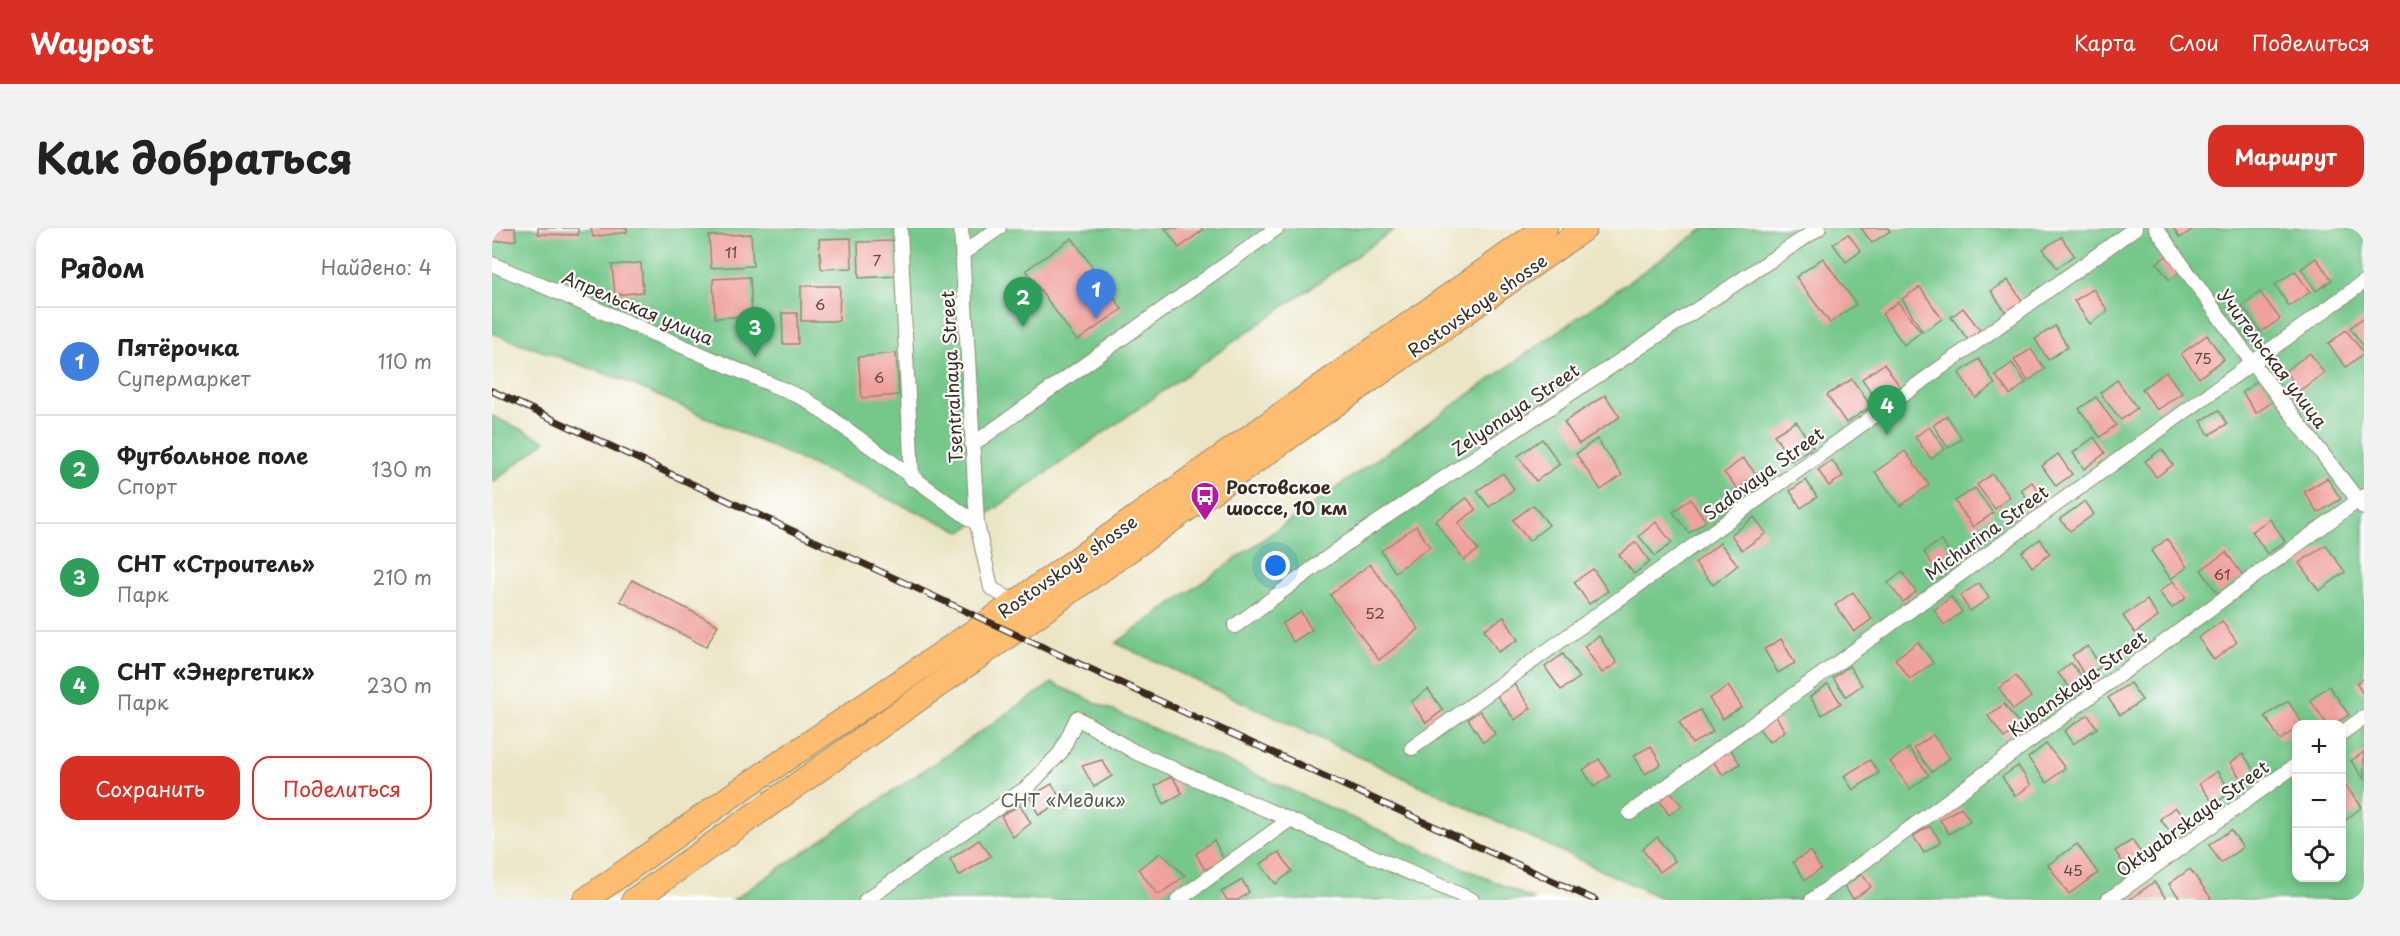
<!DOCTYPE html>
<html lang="ru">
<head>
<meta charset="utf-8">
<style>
	:root { --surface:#fff; --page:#f2f2f2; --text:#222; --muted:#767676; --line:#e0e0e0; --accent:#d93025 }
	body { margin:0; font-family:"Playpen Sans",sans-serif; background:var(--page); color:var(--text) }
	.controls { position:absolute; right:18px; bottom:18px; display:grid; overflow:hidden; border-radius:12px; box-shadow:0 3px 9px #0003 }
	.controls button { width:54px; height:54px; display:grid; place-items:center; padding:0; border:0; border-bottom:2px solid var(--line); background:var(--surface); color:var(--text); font:30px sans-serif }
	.you { position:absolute; left:784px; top:338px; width:21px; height:21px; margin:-15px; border:4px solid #fff; border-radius:50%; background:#1a73e8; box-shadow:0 0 0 9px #1a73e833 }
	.badge { display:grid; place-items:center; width:39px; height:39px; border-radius:50%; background:var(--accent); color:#fff; font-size:20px; font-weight:700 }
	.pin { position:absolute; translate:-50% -50px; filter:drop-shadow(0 2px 3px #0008) }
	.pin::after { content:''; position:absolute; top:32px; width:21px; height:18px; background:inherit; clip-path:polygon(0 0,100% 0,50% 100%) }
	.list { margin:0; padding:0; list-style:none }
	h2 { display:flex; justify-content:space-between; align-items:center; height:78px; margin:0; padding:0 24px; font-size:26px }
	h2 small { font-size:20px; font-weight:400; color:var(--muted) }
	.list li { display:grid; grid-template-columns:39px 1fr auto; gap:18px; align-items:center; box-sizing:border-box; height:108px; padding:0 24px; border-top:2px solid var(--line) }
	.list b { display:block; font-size:22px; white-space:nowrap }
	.list p { margin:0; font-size:20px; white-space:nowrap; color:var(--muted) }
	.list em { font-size:20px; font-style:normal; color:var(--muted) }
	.actions { display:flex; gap:12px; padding:18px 24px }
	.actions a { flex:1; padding:14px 0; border:2px solid var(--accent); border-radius:18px; text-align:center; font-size:21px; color:var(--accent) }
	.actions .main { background:var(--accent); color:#fff }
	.icon { flex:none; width:33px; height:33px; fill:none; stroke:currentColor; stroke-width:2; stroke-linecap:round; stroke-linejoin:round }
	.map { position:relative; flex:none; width:1872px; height:672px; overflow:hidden; border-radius:18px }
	header { display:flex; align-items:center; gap:36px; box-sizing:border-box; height:84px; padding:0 30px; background:var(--accent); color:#fff }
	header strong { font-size:28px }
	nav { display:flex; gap:33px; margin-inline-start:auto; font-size:21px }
	.intro { display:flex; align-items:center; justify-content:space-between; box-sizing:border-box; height:144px; padding:0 36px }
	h1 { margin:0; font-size:42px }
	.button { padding:15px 27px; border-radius:18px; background:var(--accent); color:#fff; font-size:21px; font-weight:700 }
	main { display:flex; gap:36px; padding:0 36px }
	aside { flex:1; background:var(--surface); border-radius:18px; box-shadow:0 3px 9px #0003 }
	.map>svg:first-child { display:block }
	.green { fill:#74c78a; stroke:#587854; stroke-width:1.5; fill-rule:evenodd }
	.building { fill:#efa19e }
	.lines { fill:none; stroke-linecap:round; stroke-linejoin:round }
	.minor-casing { stroke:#938872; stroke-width:16 }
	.trunk-casing { stroke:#938872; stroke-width:26 }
	.minor { stroke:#fff; stroke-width:14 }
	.trunk { stroke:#fdbc6f; stroke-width:24 }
	.rail-casing { stroke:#3b2a1e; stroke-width:7 }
	.rail { stroke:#fff; stroke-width:4.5; stroke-dasharray:14; stroke-linecap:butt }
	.labels { text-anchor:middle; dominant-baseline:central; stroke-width:4.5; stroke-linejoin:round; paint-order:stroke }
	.number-label { font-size:15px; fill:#68483e }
	.street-label { font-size:18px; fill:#3b2a1e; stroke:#fff }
	.poi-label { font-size:18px; font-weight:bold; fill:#3b2a1e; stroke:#fff; text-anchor:start }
	.park-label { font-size:18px; fill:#4f6144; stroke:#fff }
</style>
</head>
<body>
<header>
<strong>Waypost</strong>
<nav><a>Карта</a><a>Слои</a><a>Поделиться</a></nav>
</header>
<div class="intro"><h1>Как добраться</h1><a class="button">Маршрут</a></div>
<main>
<aside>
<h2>Рядом<small>Найдено: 4</small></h2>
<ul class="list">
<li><span class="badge" style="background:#3f7fe0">1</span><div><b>Пятёрочка</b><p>Супермаркет</p></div><em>110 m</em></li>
<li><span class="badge" style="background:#2e9e5b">2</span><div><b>Футбольное поле</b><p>Спорт</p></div><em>130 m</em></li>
<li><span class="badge" style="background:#2e9e5b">3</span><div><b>СНТ «Строитель»</b><p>Парк</p></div><em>210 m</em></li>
<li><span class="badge" style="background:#2e9e5b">4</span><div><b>СНТ «Энергетик»</b><p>Парк</p></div><em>230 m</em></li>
</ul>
<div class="actions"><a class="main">Сохранить</a><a>Поделиться</a></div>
</aside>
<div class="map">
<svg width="1872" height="672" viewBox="0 0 1872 672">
	<rect width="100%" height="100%" fill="#fff"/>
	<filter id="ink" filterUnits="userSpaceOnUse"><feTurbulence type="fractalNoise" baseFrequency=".0167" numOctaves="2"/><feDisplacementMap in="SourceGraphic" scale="12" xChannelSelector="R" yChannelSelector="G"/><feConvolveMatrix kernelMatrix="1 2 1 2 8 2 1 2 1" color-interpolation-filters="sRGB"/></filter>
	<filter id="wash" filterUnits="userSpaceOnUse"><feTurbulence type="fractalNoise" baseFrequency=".008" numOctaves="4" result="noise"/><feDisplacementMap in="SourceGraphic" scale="24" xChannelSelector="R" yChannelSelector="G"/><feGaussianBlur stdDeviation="1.35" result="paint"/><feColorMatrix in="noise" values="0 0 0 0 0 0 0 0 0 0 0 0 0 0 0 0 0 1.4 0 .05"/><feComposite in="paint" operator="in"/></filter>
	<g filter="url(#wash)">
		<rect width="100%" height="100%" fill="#ebe5c5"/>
		<g class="green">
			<path d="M0,0H904L470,304L131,152L0,105Z"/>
			<path d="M1213,0H1872V672H1173L624,415ZM1804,496H1850V650H1804Z"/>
			<path d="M0,188L54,213L0,255Z"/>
			<path d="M560,455L1043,672H241Z"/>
		</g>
		<g id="blocks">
			<g class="building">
				<path d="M0,0H23L24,12L0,14Z"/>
				<path d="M46,0H86V7L46,6Z"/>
				<path d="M99,0H135V4L101,9Z"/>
				<path d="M673,0H710L711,2L687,20Z"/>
				<path d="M1369,0H1396L1398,3L1380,15Z"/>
				<path d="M1681,0H1703L1688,10Z"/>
				<path d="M259,6L261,38L219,40L217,8Z"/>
				<path d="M1356,6L1369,23L1354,34L1341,16Z"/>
				<path d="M1569,9L1582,27L1565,40L1551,21Z"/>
				<path d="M359,10L360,40L329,41L327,11Z"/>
				<path d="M580,10L630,81L585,113L534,42Z"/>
				<path d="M402,13L404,48L367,50L366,14Z"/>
				<path d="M1678,25L1690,43L1677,52L1665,35Z"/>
				<path d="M1331,30L1364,76L1338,95L1304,49Z"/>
				<path d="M1824,30L1840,52L1824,63L1809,41Z"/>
				<path d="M149,35L151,64L123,67L120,37Z"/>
				<path d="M1803,43L1818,64L1797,78L1783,57Z"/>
				<path d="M258,49L260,88L223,90L221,51Z"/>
				<path d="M1516,52L1531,74L1514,85L1499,63Z"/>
				<path d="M309,58H348L347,93H309Z"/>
				<path d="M1428,59L1450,91L1431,104L1410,71Z"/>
				<path d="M1601,61L1616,83L1598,96L1582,73Z"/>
				<path d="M1768,64L1788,91L1769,104L1750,78Z"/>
				<path d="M1406,74L1429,104L1412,117L1390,86Z"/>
				<path d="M1471,80L1488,102L1476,112L1459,89Z"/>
				<path d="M290,85H305L306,116H291Z"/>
				<path d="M1872,89V119L1858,100Z"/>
				<path d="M1563,98L1576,119L1556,132L1543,111Z"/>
				<path d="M1854,102L1872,125L1854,139L1836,116Z"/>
				<path d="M1715,107L1732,131L1707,150L1689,126Z"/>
				<path d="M1539,121L1553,141L1536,153L1522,132Z"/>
				<path d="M404,125L407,167L370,170L366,129Z"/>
				<path d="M1818,125L1832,145L1807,163L1793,143Z"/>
				<path d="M1487,131L1503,156L1484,170L1467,145Z"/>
				<path d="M1520,135L1534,155L1518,167L1503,147Z"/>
				<path d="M1392,136L1410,161L1388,177L1370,151Z"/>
				<path d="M1674,144L1690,165L1665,182L1650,161Z"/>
				<path d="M1360,151L1379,178L1354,195L1335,167Z"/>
				<path d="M1769,151L1783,172L1764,185L1750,164Z"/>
				<path d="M1625,152L1645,180L1629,192L1608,165Z"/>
				<path d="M1113,167L1128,189L1087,216L1072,194Z"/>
				<path d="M1604,169L1624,197L1608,209L1587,181Z"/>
				<path d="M1727,182L1735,196L1717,207L1709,193Z"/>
				<path d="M1455,188L1470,211L1456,220L1441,197Z"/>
				<path d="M1304,193L1321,219L1299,233L1282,207Z"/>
				<path d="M1437,199L1453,221L1439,231L1423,209Z"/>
				<path d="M1602,209L1613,225L1592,241L1581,225Z"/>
				<path d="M1050,211L1068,236L1044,253L1026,228Z"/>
				<path d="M1105,211L1130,247L1109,262L1084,226Z"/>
				<path d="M1670,221L1681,237L1664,249L1653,233Z"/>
				<path d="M1413,223L1437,257L1408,278L1383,244Z"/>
				<path d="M1566,226L1580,246L1564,258L1550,238Z"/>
				<path d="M1251,230L1264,246L1246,261L1232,245Z"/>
				<path d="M1340,232L1351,248L1337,258L1326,242Z"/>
				<path d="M1011,245L1022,261L997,279L985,263Z"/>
				<path d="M1500,246L1518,269L1503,281L1485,257Z"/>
				<path d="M1835,250L1849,271L1826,285L1812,264Z"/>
				<path d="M1314,252L1325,269L1309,280L1298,263Z"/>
				<path d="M1540,254L1554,275L1543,282L1529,262Z"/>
				<path d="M1483,260L1501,285L1481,299L1463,273Z"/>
				<path d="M975,270L984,282L966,295L986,322L972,332L943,293Z"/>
				<path d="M1198,271L1214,293L1197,305L1181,284Z"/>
				<path d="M1593,273L1602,286L1578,303L1568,291Z"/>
				<path d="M1041,277L1057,297L1037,313L1021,292Z"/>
				<path d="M1262,289L1274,305L1250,322L1239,307Z"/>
				<path d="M1778,291L1793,313L1775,326L1760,303Z"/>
				<path d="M1164,294L1180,315L1163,328L1147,308Z"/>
				<path d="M924,298L938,319L903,344L889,323Z"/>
				<path d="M1548,311L1558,326L1540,339L1530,324Z"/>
				<path d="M1675,311L1695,339L1679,351L1659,323Z"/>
				<path d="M1449,312L1464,333L1447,346L1432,324Z"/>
				<path d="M1144,314L1158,334L1142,346L1127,327Z"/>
				<path d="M1228,315L1246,337L1221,357L1203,335Z"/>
				<path d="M1834,317L1853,344L1827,363L1807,335Z"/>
				<path d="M1734,324L1752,349L1726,366L1709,342Z"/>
				<path d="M878,336L927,401L887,432L838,367Z"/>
				<path d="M1101,341L1116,363L1097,376L1082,354Z"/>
				<path d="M1410,344L1424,364L1411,374L1396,355Z"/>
				<path d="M140,352L226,397L214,419L128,373Z"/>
				<path d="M1681,353L1694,370L1680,380L1667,364Z"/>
				<path d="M1487,355L1497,370L1478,383L1468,368Z"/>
				<path d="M1361,364L1380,391L1362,404L1343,377Z"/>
				<path d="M1459,369L1470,384L1452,397L1442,382Z"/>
				<path d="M1655,372L1666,389L1643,405L1631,388Z"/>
				<path d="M809,384L820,402L801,414L790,396Z"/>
				<path d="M1012,389L1026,412L1006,424L992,401Z"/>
				<path d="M1730,393L1745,414L1722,432L1706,410Z"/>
				<path d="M1107,408L1125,435L1110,445L1092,418Z"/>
				<path d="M1289,411L1303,435L1286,445L1272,421Z"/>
				<path d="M1426,414L1441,435L1418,451L1403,431Z"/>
				<path d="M1596,418L1609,439L1593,448L1580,427Z"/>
				<path d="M1071,426L1087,450L1069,462L1053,439Z"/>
				<path d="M1579,435L1592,451L1579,461L1566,445Z"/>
				<path d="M1357,438L1370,457L1354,468L1341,450Z"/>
				<path d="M1524,448L1539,469L1521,482L1507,460Z"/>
				<path d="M1872,450V467L1864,455Z"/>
				<path d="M1638,455L1650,472L1628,487L1616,470Z"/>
				<path d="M1022,456L1039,480L1023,492L1005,468Z"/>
				<path d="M1336,456L1349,475L1330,487L1318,469Z"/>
				<path d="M1236,458L1250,479L1231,491L1217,471Z"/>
				<path d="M1837,458L1857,487L1842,496H1835L1818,472Z"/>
				<path d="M936,461L951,482L934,495L919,474Z"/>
				<path d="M1796,473L1811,496H1804V501L1788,512L1773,488Z"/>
				<path d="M1512,476L1529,498L1512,510L1496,488Z"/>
				<path d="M1208,482L1221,504L1200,516L1187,494Z"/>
				<path d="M988,483L1003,506L991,514L976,491Z"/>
				<path d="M1283,487L1293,503L1277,514L1266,499Z"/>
				<path d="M1596,487L1605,500L1581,516L1572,503Z"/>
				<path d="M1441,507L1458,530L1440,544L1422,520Z"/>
				<path d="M1554,516L1573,540L1555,555L1536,530Z"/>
				<path d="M1159,518L1169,536L1153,546L1142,527Z"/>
				<path d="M1238,520L1248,536L1231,547L1220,532Z"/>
				<path d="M1417,520L1437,547L1418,561L1398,534Z"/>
				<path d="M1872,524V551L1859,533Z"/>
				<path d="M1751,526L1766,547L1752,556L1738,535Z"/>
				<path d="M1107,531L1118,548L1102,559L1091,542Z"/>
				<path d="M610,532L620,548L602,559L590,538Z"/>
				<path d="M1378,532L1387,545L1361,562L1352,548Z"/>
				<path d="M1526,538L1539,557L1523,568L1510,549Z"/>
				<path d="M1725,543L1739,564L1722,576L1707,556Z"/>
				<path d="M680,548L690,565L672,576L663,558Z"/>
				<path d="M560,556L570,573L547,587L537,569Z"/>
				<path d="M1853,557L1870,579L1850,595V559Z"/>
				<path d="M1179,564L1190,578L1177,587L1167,572Z"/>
				<path d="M528,577L539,595L521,609L509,588Z"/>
				<path d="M1469,579L1478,593L1457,606L1448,592Z"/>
				<path d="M1683,579L1699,598L1684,611L1668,591Z"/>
				<path d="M1438,598L1449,614L1432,625L1421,608Z"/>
				<path d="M1739,602L1751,619L1729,635L1717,617Z"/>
				<path d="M1165,609L1183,633L1168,644L1150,621Z"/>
				<path d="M487,612L499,628L467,648L458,631Z"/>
				<path d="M722,612L732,632L713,642L704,626Z"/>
				<path d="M1640,612L1654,633L1637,644L1623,623Z"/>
				<path d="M1585,616L1606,645L1577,666L1556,637Z"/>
				<path d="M1318,623L1329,641L1313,652L1301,634Z"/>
				<path d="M787,624L800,643L784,656L768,636Z"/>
				<path d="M669,625L693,648L666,667L646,641Z"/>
				<path d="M1698,641L1719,670L1716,672H1689L1677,656Z"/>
				<path d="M1370,646L1379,659L1361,671L1352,658Z"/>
				<path d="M750,652L757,664L746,672H735L729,664Z"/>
				<path d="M1662,654L1675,672H1637Z"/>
			</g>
		</g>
	</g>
	<g filter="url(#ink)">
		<use href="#blocks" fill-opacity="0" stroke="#938872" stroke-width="1.5"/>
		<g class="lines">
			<g class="minor-casing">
				<g id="minor">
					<path d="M408,0L420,251"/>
					<path d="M469,0L485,296L499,360L527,377"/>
					<path d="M1664,0L1759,133L1872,280"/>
					<path d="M471,25L507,0"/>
					<path d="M0,36L313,171L485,296"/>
					<path d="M480,217L785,0"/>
					<path d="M743,398L862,310L1327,0"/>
					<path d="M1850,505L1872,489"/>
					<path d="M920,520L1643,0"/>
					<path d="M1138,585L1872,54"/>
					<path d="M374,672L537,558L569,524L585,490L643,524L980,672"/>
					<path d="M686,672L796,593"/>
					<path d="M1320,672L1872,268"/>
					<path d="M1616,672L1804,537"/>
				</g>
			</g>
			<g class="trunk-casing">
				<g id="trunk">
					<path d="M93,672L238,569L496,394L1053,0"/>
					<path d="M142,672L1093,0"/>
				</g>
			</g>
			<use href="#minor" class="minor"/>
			<use href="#trunk" class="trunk"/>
			<g class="rail-casing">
				<path id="rail" d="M0,163L611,447L1103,672"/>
			</g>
			<use href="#rail" class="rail"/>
		</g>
	</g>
	<defs>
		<g id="bus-pin" transform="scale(1.5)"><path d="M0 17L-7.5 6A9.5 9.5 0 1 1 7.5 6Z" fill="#b5179e" stroke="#fff"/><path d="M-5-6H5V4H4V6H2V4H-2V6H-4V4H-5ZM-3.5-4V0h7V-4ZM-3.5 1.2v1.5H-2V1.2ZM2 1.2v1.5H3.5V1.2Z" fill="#fff"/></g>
	</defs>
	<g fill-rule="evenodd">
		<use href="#bus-pin" x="713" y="268"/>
	</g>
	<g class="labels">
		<g class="number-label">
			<text x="239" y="23">11</text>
			<text x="385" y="31">7</text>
			<text x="328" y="75">6</text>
			<text x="1711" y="129">75</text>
			<text x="387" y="148">6</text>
			<text x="1730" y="345">61</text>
			<text x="883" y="384">52</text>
			<text x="1581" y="641">45</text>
		</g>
		<g class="street-label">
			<text transform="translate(985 77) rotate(-35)">Rostovskoye shosse</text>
			<text transform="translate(146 79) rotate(23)">Апрельская улица</text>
			<text transform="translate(1781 130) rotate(53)">Учительская улица</text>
			<text transform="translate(459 149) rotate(-93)">Tsentralnaya Street</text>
			<text transform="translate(1023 181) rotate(-34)">Zelyonaya Street</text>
			<text transform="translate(1271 245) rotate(-36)">Sadovaya Street</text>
			<text transform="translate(1494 304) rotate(-36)">Michurina Street</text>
			<text transform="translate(575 338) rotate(-35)">Rostovskoye shosse</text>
			<text transform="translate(1585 455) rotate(-36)">Kubanskaya Street</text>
			<text transform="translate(1700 590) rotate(-36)">Oktyabrskaya Street</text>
		</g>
		<g class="poi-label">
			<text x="734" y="258">Ростовское<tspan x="734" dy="21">шоссе, 10 км</tspan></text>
		</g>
		<g class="park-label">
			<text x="571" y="571">СНТ «Медик»</text>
		</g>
	</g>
</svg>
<div class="controls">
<button>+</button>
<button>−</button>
<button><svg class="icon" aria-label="locate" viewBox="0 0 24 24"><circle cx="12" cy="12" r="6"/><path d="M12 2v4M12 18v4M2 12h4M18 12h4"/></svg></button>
</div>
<div class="you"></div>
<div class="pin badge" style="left:604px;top:91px;background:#3f7fe0">1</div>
<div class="pin badge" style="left:531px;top:99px;background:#2e9e5b">2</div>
<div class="pin badge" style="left:263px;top:129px;background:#2e9e5b">3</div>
<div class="pin badge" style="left:1395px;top:207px;background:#2e9e5b">4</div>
</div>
</main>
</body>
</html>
